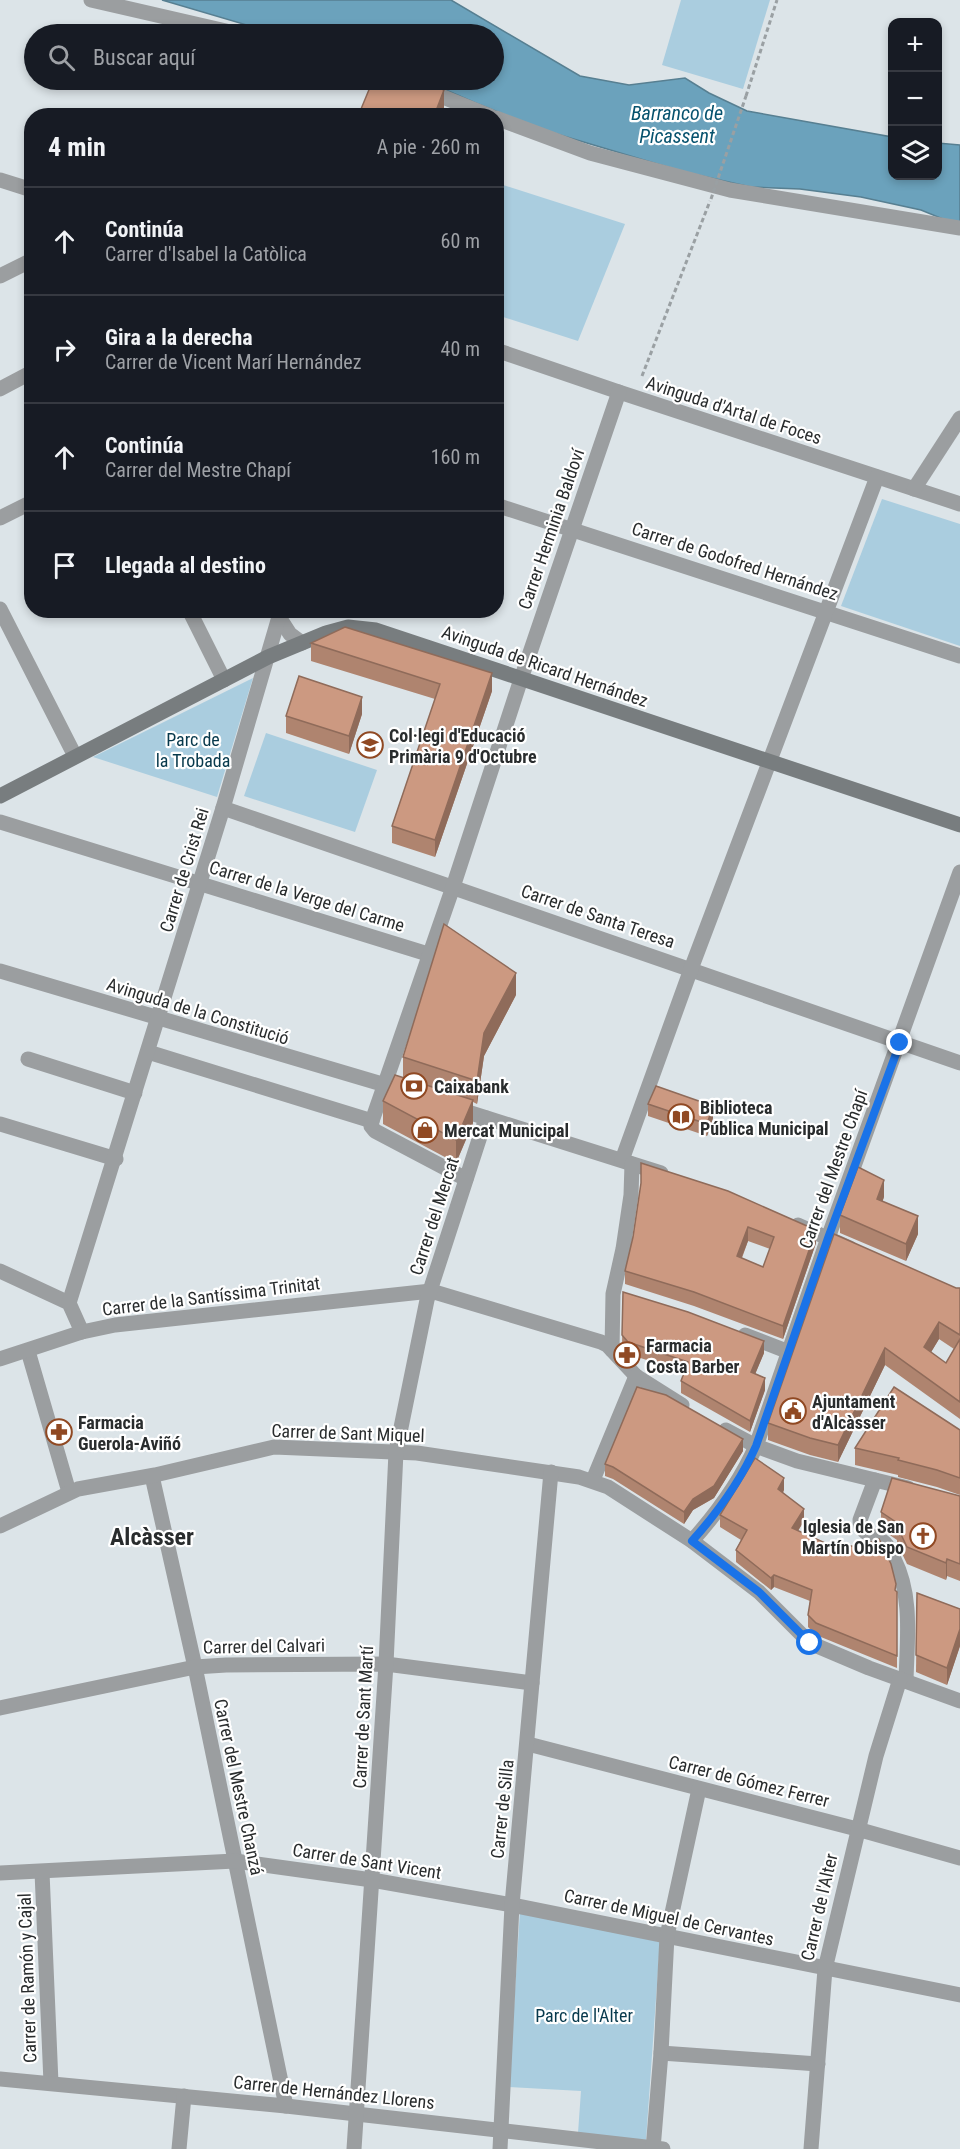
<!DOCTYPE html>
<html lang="es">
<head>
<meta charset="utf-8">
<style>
	:root { --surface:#171b24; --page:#242831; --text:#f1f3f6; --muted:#9ea1a6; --line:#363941 }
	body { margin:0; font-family:"Roboto Condensed",sans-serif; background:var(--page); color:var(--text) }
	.controls { position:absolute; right:18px; top:18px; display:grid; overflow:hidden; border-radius:12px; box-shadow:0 3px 9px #0003 }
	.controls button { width:54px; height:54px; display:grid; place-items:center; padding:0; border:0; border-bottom:2px solid var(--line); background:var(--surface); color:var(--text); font:30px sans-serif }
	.stop { position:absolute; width:18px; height:18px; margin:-14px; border:4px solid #1a73e8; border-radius:50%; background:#fff }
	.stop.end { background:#1a73e8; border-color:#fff; box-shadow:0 2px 6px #0008 }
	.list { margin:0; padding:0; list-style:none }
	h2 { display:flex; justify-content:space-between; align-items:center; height:78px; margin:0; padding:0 24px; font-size:26px }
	h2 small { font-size:20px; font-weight:400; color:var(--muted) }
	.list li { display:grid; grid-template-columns:39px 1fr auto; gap:18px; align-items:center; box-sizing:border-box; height:108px; padding:0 24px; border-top:2px solid var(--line) }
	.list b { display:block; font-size:22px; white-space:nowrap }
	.list p { margin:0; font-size:20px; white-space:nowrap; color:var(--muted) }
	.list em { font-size:20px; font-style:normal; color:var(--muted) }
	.icon { flex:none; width:33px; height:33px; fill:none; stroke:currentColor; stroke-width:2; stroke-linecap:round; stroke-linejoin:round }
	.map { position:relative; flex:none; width:960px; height:2149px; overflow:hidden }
	.search { position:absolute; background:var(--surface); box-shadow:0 3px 9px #0003; left:24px; top:24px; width:480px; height:66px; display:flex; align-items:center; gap:15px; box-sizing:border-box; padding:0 21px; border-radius:33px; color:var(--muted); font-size:22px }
	.panel { position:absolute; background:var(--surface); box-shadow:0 3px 9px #0003; left:24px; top:108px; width:480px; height:510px; border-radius:24px }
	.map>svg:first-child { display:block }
	.green { fill:#aacddf }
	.water { fill:#6ba2bc; stroke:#577f91; stroke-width:1.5 }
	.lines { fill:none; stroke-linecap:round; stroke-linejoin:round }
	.path { stroke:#9aa0a3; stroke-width:3; stroke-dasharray:4.5 3; stroke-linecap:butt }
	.street { stroke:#9b9ea0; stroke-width:15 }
	.secondary { stroke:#787d7f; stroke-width:15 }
	.path-bridge { stroke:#9aa0a3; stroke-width:3; stroke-dasharray:4.5 3; stroke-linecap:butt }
	.wall { fill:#af846f; fill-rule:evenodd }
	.shaded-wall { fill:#8f6b5a }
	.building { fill:#cc9981; stroke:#8f6b5a; stroke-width:1.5; fill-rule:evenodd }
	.route { stroke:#1a73e8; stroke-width:8 }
	.labels { text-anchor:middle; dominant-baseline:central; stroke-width:4.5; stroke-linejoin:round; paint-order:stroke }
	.street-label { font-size:18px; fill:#292c2d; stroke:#fff }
	.poi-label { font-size:18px; font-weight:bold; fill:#292c2d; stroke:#fff; text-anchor:start }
	.park-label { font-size:18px; fill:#07394c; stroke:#fff }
	.water-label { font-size:20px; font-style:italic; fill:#06526e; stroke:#fff }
	.district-label { font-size:24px; font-weight:bold; fill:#292c2d; stroke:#fff }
</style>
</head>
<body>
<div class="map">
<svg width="960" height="2149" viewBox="0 0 960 2149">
	<rect width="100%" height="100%" fill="#dce4e8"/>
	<g class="green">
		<path d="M681,0H770L743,89L662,65Z"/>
		<path d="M497,183L625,224L578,341L497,315Z"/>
		<path d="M882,499L960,524V646L841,606Z"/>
		<path d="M253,678L217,797L93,757Z"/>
		<path d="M266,733L377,770L355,832L244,796Z"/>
		<path d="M520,1911L660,1942L646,2140L578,2133L581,2091L509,2087Z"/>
	</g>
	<path class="water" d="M162,0H451L580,76L629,85L685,78L709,93L747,111L892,137V176H938V143L960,145V226L921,210L861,197L800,189L751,187L684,172L540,129L478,104L423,80H494V34H277Z"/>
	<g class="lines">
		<g class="path">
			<path d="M746,96L777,0"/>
			<path d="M642,376L710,201"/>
		</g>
		<g class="street">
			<path d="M91,0L239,34"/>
			<path d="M401,80L490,116"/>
			<path d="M496,118L590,153L730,190L960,228"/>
			<path d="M0,180L32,190"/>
			<path d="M0,276L32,260"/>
			<path d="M496,350L619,392L960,504"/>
			<path d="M0,389L32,372"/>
			<path d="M914,489L960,418"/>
			<path d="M496,505L960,656"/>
			<path d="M0,518L32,502"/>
			<path d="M0,609L75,756"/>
			<path d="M189,610L224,680"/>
			<path d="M279,617L290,634L302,643"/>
			<path d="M223,808L960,1063"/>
			<path d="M0,822L431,955"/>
			<path d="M0,971L409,1092"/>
			<path d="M148,1052L372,1121"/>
			<path d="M28,1059L135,1093"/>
			<path d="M455,1108L661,1173"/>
			<path d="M0,1124L116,1159"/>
			<path d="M622,1160L691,969L877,477"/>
			<path d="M466,1179L375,1131L371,1126L372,1121L453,887L521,679L619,392"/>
			<path d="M798,1225L850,1248"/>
			<path d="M0,1271L69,1303L82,1332"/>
			<path d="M69,1303L223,808L281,610"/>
			<path d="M745,1335L789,1352"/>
			<path d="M612,1350L613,1294L623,1249L631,1195L632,1164"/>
			<path d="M28,1351L69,1492"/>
			<path d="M0,1359L82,1332L115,1325L431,1291L601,1342L607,1345L636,1376L682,1405"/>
			<path d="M726,1430L756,1446L797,1461L908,1488"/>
			<path d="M152,1476L195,1667L286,2106"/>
			<path d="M593,1480L636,1376"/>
			<path d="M875,1480L860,1520C860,1536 875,1534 885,1543C889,1547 892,1554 894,1559C913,1596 907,1640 906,1681"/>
			<path d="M0,1526L78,1489L155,1475L274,1447L417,1453L579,1477L608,1487L692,1541L759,1592L810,1643L869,1668L960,1701"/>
			<path d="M692,1541C717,1513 741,1480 756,1446L828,1238L960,872"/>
			<path d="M0,1708L195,1667L226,1665L386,1664L532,1683"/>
			<path d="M528,1744L857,1829L960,1858"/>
			<path d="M42,1872L51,2083"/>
			<path d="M0,1873L235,1861L372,1880L512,1905L960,1995"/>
			<path d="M661,2053L818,2064"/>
			<path d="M0,2079L286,2106L663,2149"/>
			<path d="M179,2149L184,2096"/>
			<path d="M354,2149L386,1664L396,1452L427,1300L486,1118"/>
			<path d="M500,2149L512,1905L551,1472"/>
			<path d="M653,2149L661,2053L667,1936L699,1789"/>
			<path d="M811,2149L825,1969L876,1756L900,1679"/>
		</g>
		<path class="secondary" d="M0,796L268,657L326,633L348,627L376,630L960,825"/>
		<path class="path-bridge" d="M711,199L746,96"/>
	</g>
	<g class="wall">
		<path d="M444,108L441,116H361V109Z"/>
		<path d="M311,643L492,691L435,857L392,843V826L435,699L311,661Z"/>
		<path d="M362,714L349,754L286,733V716Z"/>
		<path d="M516,995L484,1056L477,1104L473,1102V1123L456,1163L383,1124V1101L403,1078V1057Z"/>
		<path d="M648,1104L713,1118L707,1136L648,1116Z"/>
		<path d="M641,1183L816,1243L783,1339L694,1306L625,1284V1271L633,1237ZM748,1241L770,1249L763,1267L742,1258Z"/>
		<path d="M884,1197L882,1202L918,1234L906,1261L840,1233V1215Z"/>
		<path d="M956,1288H960V1419L885,1365L838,1462L810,1455L768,1440V1423ZM939,1339L954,1349L946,1363L931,1352Z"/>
		<path d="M623,1292L764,1353L755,1374L765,1390L750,1432L681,1393V1381L684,1372L628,1354L622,1346Z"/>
		<path d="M960,1430V1495L937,1487L898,1477V1475L855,1465V1448Z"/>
		<path d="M743,1451L714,1498L693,1510L684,1524L613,1479L605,1476V1464Z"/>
		<path d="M784,1490L783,1493L804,1521L798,1531L897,1592V1668L816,1635L808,1627V1615L810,1601L774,1587L771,1590L736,1562V1550L741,1540L720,1527V1515Z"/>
		<path d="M960,1496V1581L947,1576L946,1580L907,1564L897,1543V1540L881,1529V1512Z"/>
		<path d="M917,1593L960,1609V1646L947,1685L916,1672Z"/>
	</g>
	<g class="shaded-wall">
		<path d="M444,90V108L441,116H434Z"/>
		<path d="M492,673V691L435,857V840Z"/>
		<path d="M362,697V714L349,754V736Z"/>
		<path d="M516,973V995L484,1056L477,1104V1081L484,1033Z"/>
		<path d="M473,1100V1123L456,1163V1140Z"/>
		<path d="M713,1106V1118L707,1136V1124Z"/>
		<path d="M884,1180V1197L877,1217V1199Z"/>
		<path d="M918,1216V1234L906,1261V1244Z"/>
		<path d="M748,1227V1241L737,1269V1256Z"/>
		<path d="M816,1230V1243L783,1339V1326Z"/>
		<path d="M939,1322V1339L924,1364V1347Z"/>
		<path d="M764,1341V1353L751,1384V1372Z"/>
		<path d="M885,1348V1365L838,1462V1445Z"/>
		<path d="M765,1378V1390L750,1432V1421Z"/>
		<path d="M743,1439V1451L714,1498L693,1510L684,1524V1512L693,1499Z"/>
		<path d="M784,1478V1490L778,1501V1489Z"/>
		<path d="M804,1509V1521L792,1540V1528Z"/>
		<path d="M947,1559V1576L946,1580V1563Z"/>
		<path d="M774,1575V1587L771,1590V1578Z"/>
		<path d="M960,1629V1646L947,1685V1668Z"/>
	</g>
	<g class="building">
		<path d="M373,80H417L444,90L434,116H377L361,109Z"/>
		<path d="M345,627L492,673L435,840L392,826L440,684L311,643Z"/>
		<path d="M299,676L362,697L349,736L286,716Z"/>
		<path d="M444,924L516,973L484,1033L477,1081L403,1057Z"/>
		<path d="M395,1075L473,1100L456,1140L383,1101Z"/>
		<path d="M656,1086L713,1106L707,1124L648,1104Z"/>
		<path d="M641,1163L728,1191L816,1230L783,1326L694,1292L625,1271L633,1237L641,1183ZM748,1227L774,1237L763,1267L737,1256Z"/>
		<path d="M858,1167L884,1180L877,1199L918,1216L906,1244L840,1215Z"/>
		<path d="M834,1234L956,1288H960V1335L939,1322L924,1347L946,1363L960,1339V1402L885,1348L838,1445L810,1438L768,1423Z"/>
		<path d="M623,1292L688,1312L764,1341L751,1372L765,1378L750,1421L681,1381L688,1362L628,1342L622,1335Z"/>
		<path d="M637,1387L666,1395L743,1439L714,1486L693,1499L684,1512L613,1467L605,1464Z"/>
		<path d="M894,1387L960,1430V1478L937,1470L898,1460L899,1458L855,1448Z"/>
		<path d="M755,1458L784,1478L778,1489L804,1509L792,1528L825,1543L860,1547L879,1539L891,1564L896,1584L895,1590L897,1592V1656L816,1623L808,1615L812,1590L774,1575L771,1578L736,1550L747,1530L720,1515Z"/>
		<path d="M892,1478L960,1496V1564L947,1559L946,1563L907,1547L897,1526L899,1524L881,1512Z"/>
		<path d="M917,1593L960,1609V1629L947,1668L916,1655Z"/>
	</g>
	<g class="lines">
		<path class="route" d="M810,1643L759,1592L692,1541C717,1513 741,1480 756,1446L828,1238L900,1043"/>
	</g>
	<defs>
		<g id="school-ring" transform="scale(1.35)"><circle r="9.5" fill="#fff" stroke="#904923" stroke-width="1.5"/><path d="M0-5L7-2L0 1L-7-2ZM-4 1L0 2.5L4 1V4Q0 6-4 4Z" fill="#904923"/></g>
		<g id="bank-ring" transform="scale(1.35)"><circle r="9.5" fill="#fff" stroke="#904923" stroke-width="1.5"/><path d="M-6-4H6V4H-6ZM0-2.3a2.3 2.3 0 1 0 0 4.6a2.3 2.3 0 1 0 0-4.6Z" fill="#904923"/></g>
		<g id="library-ring" transform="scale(1.35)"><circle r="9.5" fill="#fff" stroke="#904923" stroke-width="1.5"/><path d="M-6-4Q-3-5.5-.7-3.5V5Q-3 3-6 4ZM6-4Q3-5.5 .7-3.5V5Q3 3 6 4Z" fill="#904923"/></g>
		<g id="shop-ring" transform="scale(1.35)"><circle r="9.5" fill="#fff" stroke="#904923" stroke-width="1.5"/><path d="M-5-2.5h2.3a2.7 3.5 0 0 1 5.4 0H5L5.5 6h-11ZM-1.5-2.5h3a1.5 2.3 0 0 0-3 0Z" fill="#904923"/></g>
		<g id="pharmacy-ring" transform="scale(1.35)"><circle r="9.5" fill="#fff" stroke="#904923" stroke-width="1.5"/><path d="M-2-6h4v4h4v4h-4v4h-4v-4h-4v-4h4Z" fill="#904923"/></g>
		<g id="civic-ring" transform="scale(1.35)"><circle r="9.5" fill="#fff" stroke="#904923" stroke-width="1.5"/><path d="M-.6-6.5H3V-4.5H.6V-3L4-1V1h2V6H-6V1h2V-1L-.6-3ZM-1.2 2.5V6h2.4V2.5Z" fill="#904923"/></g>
		<g id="church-ring" transform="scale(1.35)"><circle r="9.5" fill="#fff" stroke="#904923" stroke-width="1.5"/><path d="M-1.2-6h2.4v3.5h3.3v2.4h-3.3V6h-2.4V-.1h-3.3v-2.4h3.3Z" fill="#904923"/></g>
	</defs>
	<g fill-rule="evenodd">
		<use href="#school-ring" x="370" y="745"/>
		<use href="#bank-ring" x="414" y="1086"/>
		<use href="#library-ring" x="681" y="1117"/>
		<use href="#shop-ring" x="425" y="1130"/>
		<use href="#pharmacy-ring" x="627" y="1355"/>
		<use href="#civic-ring" x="793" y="1411"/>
		<use href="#pharmacy-ring" x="59" y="1432"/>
		<use href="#church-ring" x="923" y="1536"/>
	</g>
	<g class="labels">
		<g class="street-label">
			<text transform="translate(734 410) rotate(18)">Avinguda d'Artal de Foces</text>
			<text transform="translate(551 529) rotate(-71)">Carrer Herminia Baldoví</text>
			<text transform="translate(735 561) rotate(18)">Carrer de Godofred Hernández</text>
			<text transform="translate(545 666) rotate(19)">Avinguda de Ricard Hernández</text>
			<text transform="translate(184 870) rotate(-73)">Carrer de Crist Rei</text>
			<text transform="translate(307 896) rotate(17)">Carrer de la Verge del Carme</text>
			<text transform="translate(598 916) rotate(19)">Carrer de Santa Teresa</text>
			<text transform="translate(198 1011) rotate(17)">Avinguda de la Constitució</text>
			<text transform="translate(833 1169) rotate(-70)">Carrer del Mestre Chapí</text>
			<text transform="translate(434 1216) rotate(-72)">Carrer del Mercat</text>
			<text transform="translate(211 1296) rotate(-7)">Carrer de la Santíssima Trinitat</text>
			<text transform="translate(348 1433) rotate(2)">Carrer de Sant Miquel</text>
			<text transform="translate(264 1646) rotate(-1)">Carrer del Calvari</text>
			<text transform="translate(363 1717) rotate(-87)">Carrer de Sant Martí</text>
			<text transform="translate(749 1781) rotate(14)">Carrer de Gómez Ferrer</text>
			<text transform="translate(239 1787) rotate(78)">Carrer del Mestre Chanzá</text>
			<text transform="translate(502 1809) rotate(-84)">Carrer de Silla</text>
			<text transform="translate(367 1861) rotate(9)">Carrer de Sant Vicent</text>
			<text transform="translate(819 1907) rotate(-77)">Carrer de l'Alter</text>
			<text transform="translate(669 1917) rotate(12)">Carrer de Miguel de Cervantes</text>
			<text transform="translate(27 1978) rotate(-92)">Carrer de Ramón y Cajal</text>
			<text transform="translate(334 2092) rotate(6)">Carrer de Hernández Llorens</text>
		</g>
		<g class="poi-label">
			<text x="389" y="735">Col·legi d'Educació<tspan x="389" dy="21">Primària 9 d'Octubre</tspan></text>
			<text x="434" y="1086">Caixabank</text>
			<text x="700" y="1107">Biblioteca<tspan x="700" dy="21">Pública Municipal</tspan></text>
			<text x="444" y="1130">Mercat Municipal</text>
			<text x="646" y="1345">Farmacia<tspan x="646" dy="21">Costa Barber</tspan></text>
			<text x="812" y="1401">Ajuntament<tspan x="812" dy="21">d'Alcàsser</tspan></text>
			<text x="78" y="1422">Farmacia<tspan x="78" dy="21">Guerola-Aviñó</tspan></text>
			<text x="904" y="1526" text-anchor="end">Iglesia de San<tspan x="904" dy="21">Martín Obispo</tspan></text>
		</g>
		<g class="park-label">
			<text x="193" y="739">Parc de<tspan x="193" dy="21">la Trobada</tspan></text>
			<text x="584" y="2015">Parc de l'Alter</text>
		</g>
		<g class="water-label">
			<text x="677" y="113">Barranco de<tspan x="677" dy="23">Picassent</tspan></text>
		</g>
		<g class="district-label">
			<text x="152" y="1537">Alcàsser</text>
		</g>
	</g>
</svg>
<div class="controls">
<button>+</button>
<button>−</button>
<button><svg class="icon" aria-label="layers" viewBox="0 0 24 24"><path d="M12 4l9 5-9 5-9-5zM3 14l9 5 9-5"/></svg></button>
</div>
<div class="stop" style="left:810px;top:1643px"></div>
<div class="stop end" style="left:900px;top:1043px"></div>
<div class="search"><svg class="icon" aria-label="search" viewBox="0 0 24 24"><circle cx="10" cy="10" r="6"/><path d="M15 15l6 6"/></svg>Buscar aquí</div>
<section class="panel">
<h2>4 min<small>A pie · 260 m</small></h2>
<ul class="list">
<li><svg class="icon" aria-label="ahead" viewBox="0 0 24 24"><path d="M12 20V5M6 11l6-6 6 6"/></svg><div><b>Continúa</b><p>Carrer d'Isabel la Catòlica</p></div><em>60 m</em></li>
<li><svg class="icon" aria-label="right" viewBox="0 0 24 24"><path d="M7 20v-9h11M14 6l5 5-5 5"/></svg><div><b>Gira a la derecha</b><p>Carrer de Vicent Marí Hernández</p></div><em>40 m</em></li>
<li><svg class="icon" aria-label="ahead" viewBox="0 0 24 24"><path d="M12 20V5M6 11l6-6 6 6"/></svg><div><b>Continúa</b><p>Carrer del Mestre Chapí</p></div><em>160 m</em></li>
<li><svg class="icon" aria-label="arrive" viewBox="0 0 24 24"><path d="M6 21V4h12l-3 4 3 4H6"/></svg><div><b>Llegada al destino</b></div></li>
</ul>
</section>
</div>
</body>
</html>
